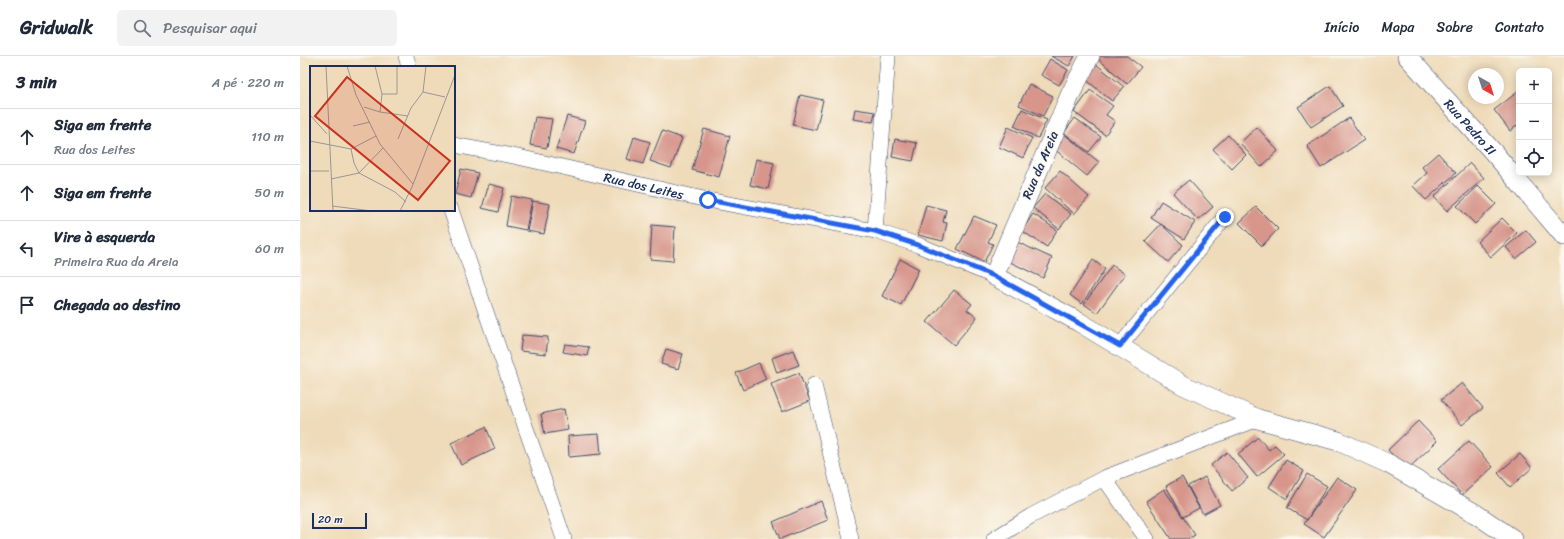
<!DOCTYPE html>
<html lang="pt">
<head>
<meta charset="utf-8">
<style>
	:root { --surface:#fff; --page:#f2f2f3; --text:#1f2937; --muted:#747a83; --line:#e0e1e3 }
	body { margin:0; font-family:Sriracha,sans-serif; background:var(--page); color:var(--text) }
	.controls { position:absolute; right:12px; top:12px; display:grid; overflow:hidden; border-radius:6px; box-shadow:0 2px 10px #0003 }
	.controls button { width:36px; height:36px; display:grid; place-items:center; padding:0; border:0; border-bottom:1px solid var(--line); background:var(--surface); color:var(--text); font:20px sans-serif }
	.compass { position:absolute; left:1168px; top:12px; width:36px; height:36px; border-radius:50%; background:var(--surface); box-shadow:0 2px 10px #0003; rotate:141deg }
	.scale { position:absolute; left:12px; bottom:10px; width:55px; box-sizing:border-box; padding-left:4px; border:2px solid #1b2f5e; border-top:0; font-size:11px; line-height:14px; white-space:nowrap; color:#1b2f5e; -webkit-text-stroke:3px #fbf7ec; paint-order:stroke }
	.stop { position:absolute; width:12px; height:12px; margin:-9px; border:3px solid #2563eb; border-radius:50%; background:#fff }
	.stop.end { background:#2563eb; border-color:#fff; box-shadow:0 1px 4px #0008 }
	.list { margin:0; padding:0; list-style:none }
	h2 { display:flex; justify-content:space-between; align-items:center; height:52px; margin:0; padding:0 16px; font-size:17px }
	h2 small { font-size:13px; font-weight:400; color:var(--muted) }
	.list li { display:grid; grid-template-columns:26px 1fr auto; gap:12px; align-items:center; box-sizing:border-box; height:56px; padding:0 16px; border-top:1px solid var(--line) }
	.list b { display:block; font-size:15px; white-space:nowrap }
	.list p { margin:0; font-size:13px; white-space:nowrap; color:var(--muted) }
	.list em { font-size:13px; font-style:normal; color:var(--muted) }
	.icon { flex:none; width:22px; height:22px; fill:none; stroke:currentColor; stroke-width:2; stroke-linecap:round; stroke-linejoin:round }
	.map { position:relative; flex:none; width:1264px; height:483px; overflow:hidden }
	header { display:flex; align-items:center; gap:24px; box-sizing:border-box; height:56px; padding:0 20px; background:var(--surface); border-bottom:1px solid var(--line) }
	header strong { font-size:19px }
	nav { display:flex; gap:22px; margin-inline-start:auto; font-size:14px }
	.search { width:280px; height:36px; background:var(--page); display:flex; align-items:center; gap:10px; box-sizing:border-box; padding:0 14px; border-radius:6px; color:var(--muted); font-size:15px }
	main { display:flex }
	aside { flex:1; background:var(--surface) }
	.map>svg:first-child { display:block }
	.building { fill:#d7958b }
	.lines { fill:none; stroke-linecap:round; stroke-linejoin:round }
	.minor-casing { stroke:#3b496c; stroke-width:16 }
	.tertiary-casing { stroke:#3b496c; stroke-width:20 }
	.minor { stroke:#fff; stroke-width:15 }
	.tertiary { stroke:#fff; stroke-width:19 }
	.route { stroke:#2563eb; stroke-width:5 }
	.labels { text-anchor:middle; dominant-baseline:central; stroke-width:3; stroke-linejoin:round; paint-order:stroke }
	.street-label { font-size:13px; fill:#1b2f5e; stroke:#fbf7ec }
	.inset-road { fill:none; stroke:#9a9695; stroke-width:1 }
	.view { fill:#c8321e; fill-opacity:0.15; stroke:#c8321e; stroke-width:2 }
	.inset-edge { fill:none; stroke:#1b2f5e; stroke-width:2 }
</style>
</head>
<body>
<header>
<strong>Gridwalk</strong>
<div class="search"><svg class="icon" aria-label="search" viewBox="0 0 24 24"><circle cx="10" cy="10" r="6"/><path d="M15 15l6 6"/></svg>Pesquisar aqui</div>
<nav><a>Início</a><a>Mapa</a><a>Sobre</a><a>Contato</a></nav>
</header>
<main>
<aside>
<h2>3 min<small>A pé · 220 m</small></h2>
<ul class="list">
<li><svg class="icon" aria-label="ahead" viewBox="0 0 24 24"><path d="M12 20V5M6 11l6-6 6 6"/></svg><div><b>Siga em frente</b><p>Rua dos Leites</p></div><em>110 m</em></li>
<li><svg class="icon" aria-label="ahead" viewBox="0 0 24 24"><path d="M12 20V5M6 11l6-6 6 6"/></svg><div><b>Siga em frente</b></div><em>50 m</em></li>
<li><svg class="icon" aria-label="left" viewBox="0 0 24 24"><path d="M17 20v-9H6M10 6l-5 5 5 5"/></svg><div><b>Vire à esquerda</b><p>Primeira Rua da Areia</p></div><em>60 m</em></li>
<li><svg class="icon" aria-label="arrive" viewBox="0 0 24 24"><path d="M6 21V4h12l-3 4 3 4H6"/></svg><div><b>Chegada ao destino</b></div></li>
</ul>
</aside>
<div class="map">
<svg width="1264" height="483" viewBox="0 0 1264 483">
	<rect width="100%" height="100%" fill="#fbf7ec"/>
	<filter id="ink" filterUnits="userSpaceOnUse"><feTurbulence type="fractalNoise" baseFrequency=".025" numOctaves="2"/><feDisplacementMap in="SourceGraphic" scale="8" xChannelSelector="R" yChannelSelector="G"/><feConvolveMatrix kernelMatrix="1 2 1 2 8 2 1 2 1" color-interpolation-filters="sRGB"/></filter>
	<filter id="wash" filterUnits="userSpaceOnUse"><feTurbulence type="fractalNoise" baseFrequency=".012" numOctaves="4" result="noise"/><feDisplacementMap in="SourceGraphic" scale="16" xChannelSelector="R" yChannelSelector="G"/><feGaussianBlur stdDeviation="0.9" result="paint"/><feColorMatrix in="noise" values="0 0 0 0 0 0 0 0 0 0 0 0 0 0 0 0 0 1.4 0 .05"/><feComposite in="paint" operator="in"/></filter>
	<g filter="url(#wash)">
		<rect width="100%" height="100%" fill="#efdbba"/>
		<g id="blocks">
			<g class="building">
				<path d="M751,0H775L769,10Z"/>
				<path d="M797,0H827L841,11L827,28L796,1Z"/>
				<path d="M750,3L768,14L759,29L741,19Z"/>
				<path d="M796,8L824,31L812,45L784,22Z"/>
				<path d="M729,28L753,40L743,60L719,49Z"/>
				<path d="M1030,30L1043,50L1011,71L998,51Z"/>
				<path d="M790,34L813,50L806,59L815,65L805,79L774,56Z"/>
				<path d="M1219,35V68L1210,75L1194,54Z"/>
				<path d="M500,39L523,44L516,74L493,69Z"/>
				<path d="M555,53L575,56L573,66L553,63Z"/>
				<path d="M722,53L747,64L738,82L714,70Z"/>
				<path d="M267,60L285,65L274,98L256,93Z"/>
				<path d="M235,61L252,63L247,92L230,89Z"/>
				<path d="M775,62L801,81L789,96L764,77Z"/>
				<path d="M1049,62L1064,84L1021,112L1007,90Z"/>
				<path d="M708,71L732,82L723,102L699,91Z"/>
				<path d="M957,71L978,95L961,111L940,87Z"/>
				<path d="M404,73L430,80L419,121L392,114Z"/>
				<path d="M362,75L382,82L371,112L350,105Z"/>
				<path d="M764,78L799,106L787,120L753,92Z"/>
				<path d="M928,79L946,99L932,113L913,93Z"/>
				<path d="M334,81L350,86L343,108L327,103Z"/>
				<path d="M595,83L617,87L613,105L592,101Z"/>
				<path d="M1138,97L1156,117L1126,144L1113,130L1127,117L1122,111Z"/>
				<path d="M456,103L474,107L468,133L450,129Z"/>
				<path d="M1170,107L1184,122L1147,155L1134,141Z"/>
				<path d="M161,113L178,117L171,142L155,138Z"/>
				<path d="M760,115L789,141L774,158L745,132Z"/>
				<path d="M889,124L913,151L898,164L873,137Z"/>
				<path d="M189,128L204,132L198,156L182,152Z"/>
				<path d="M1178,130L1196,148L1175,168L1157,150Z"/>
				<path d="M745,138L771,158L759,173L733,152Z"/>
				<path d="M211,140L232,144L226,174L206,170Z"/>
				<path d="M233,145L250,148L244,178L227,175Z"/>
				<path d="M861,145L895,166L884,183L851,162Z"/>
				<path d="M626,149L646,154L643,166L647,167L643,185L618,179Z"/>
				<path d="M956,151L978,173L962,190L939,167Z"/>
				<path d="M733,158L757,174L747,191L722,175Z"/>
				<path d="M674,160L696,169L688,186L693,188L684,206L657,193Z"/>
				<path d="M1202,162L1217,177L1191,201L1177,186Z"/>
				<path d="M861,168L883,189L868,206L845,185Z"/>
				<path d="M352,169L375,171L373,205L350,203Z"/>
				<path d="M1226,174L1236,186L1216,203L1206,191Z"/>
				<path d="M717,186L752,202L743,222L708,205Z"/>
				<path d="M600,203L619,213L601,249L582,240Z"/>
				<path d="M793,204L805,213L782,248L770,239Z"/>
				<path d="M812,209L825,218L797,257L784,248Z"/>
				<path d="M654,234L672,248L667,254L677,261L654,289L627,266Z"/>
				<path d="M222,279L248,281L246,298L220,295Z"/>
				<path d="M265,288L289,291L287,300L263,296Z"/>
				<path d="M366,293L383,298L378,313L361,308Z"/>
				<path d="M493,294L499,309L477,317L472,302Z"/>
				<path d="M459,307L466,323L443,334L436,317Z"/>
				<path d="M499,317L510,345L482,356L471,328Z"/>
				<path d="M1162,327L1183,352L1162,369L1141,344Z"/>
				<path d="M264,353L268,374L245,378L241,358Z"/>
				<path d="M1118,365L1137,385L1107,414L1088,394Z"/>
				<path d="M186,371L195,393L161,409L151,387Z"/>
				<path d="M299,378L301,398L269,401L268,380Z"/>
				<path d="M958,381L969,394L975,389L984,398L957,421L938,398Z"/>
				<path d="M1169,385L1193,411L1162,439L1138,413Z"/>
				<path d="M927,396L948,422L932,435L911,409Z"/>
				<path d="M1220,398L1232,412L1210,431L1198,417Z"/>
				<path d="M986,404L1004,415L987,443L969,431Z"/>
				<path d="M1007,418L1027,430L1007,464L987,452Z"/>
				<path d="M882,421L899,452L883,461L866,430Z"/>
				<path d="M905,421L920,449L903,458L888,430Z"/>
				<path d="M1037,421L1057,434L1024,481L1004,468Z"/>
				<path d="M864,433L895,479L888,483H871L846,445Z"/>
				<path d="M521,445L528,464L480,483L473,466Z"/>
			</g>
		</g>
	</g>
	<g filter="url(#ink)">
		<use href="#blocks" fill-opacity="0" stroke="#3b496c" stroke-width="1"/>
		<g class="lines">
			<g class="minor-casing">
				<g id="minor">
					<path d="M106,0L109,11"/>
					<path id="s1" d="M154,89L218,101L408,144L575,175L618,189L694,220"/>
					<path d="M151,154L264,483"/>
					<path d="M575,175L588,0"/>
					<path d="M820,290L925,161"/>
					<path d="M514,329L551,483"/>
					<path d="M804,422L847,483"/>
					<path d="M694,483L731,460L804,422L958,363"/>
				</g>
			</g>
			<g class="tertiary-casing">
				<g id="tertiary">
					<path d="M790,0L771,37L694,220L779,266L883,329L958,363L1038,385L1089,408L1176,458L1213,483"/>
					<path id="s2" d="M1107,0L1194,97L1264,180"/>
				</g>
			</g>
			<use href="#minor" class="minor"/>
			<use href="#tertiary" class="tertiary"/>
		</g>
	</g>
	<g class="lines" filter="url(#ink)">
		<path class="route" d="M408,144L575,175L618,189L694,220L820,290L925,161"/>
	</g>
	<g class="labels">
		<g class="street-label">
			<text stroke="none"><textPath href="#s2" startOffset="95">Rua Pedro II</textPath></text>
			<text transform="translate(740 109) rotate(-67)">Rua da Areia</text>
			<text stroke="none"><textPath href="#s1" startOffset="194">Rua dos Leites</textPath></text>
		</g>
	</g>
	<g transform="translate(10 10)">
		<rect width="145" height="145" fill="#efdbba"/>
		<path class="inset-road" d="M16,0L23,145M37,0L46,29L70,78L103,118M65,0L72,28L70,46M113,26L135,31M72,28H87V0M54,41L70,46L98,50M0,49L17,68M43,60L60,56M88,73L101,42L113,26L116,0M0,75L41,83L66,70M41,83L44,97L49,107L85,126L96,136M0,105H19M49,107L73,82M21,113L49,107M22,140L62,145M90,145L102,121L145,9"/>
		<path class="view" d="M37,11L140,95L108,134L5,50Z"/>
		<rect width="145" height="145" class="inset-edge"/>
	</g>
</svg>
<div class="controls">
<button>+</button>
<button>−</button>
<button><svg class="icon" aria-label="locate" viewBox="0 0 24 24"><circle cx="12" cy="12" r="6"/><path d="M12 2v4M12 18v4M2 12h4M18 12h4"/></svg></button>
</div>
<svg class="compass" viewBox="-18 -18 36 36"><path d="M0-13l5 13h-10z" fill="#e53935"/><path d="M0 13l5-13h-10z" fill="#747a83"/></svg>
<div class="scale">20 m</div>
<div class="stop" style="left:408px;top:144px"></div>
<div class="stop end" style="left:925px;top:161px"></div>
</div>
</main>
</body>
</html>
